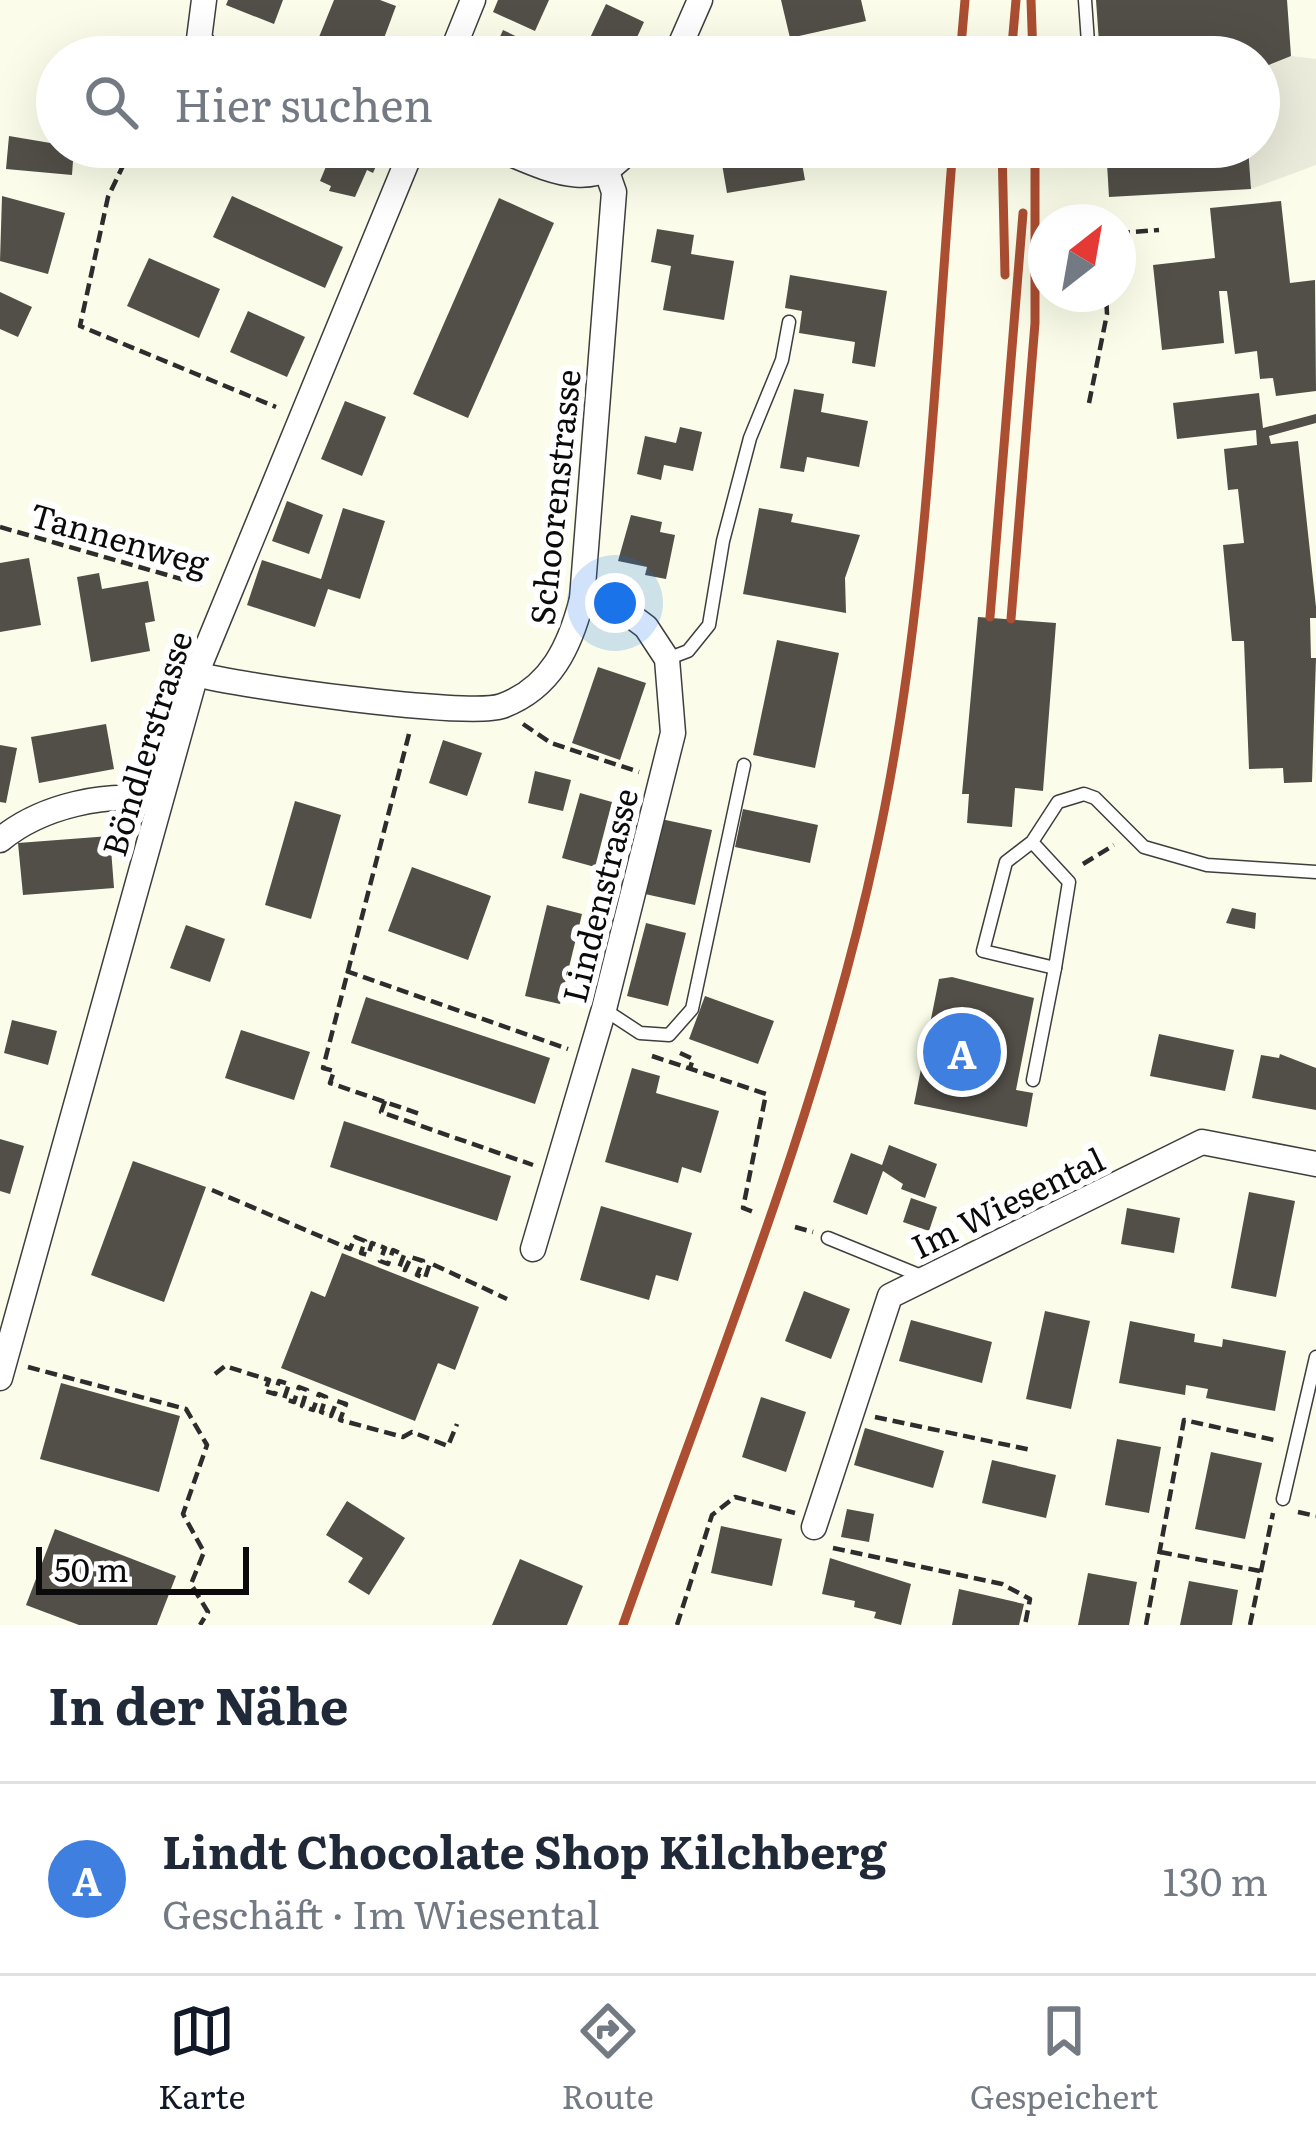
<!DOCTYPE html>
<html lang="de">
<head>
<meta charset="utf-8">
<style>
	:root { --surface:#fff; --page:#f6f6f7; --text:#1f2937; --muted:#747a83; --line:#e0e1e3; --accent:#111827 }
	body { margin:0; font-family:Literata,serif; background:var(--page); color:var(--text) }
	.compass { position:absolute; left:1028px; top:204px; width:108px; height:108px; border-radius:50%; background:var(--surface); box-shadow:0 12px 48px #0002; rotate:31deg }
	.scale { position:absolute; left:36px; bottom:30px; width:213px; box-sizing:border-box; padding-left:12px; border:6px solid #0b0b0b; border-top:0; font-size:33px; line-height:42px; white-space:nowrap; color:#0b0b0b; -webkit-text-stroke:9px #fff; paint-order:stroke }
	.you { position:absolute; left:615px; top:603px; width:42px; height:42px; margin:-30px; border:9px solid #fff; border-radius:50%; background:#1a73e8; box-shadow:0 0 0 18px #1a73e833 }
	.badge { display:grid; place-items:center; width:78px; height:78px; border-radius:50%; background:var(--accent); color:#fff; font-size:39px; font-weight:700 }
	.pin { position:absolute; translate:-50% -50%; border:6px solid #fff; box-shadow:0 3px 12px #0006 }
	.list { margin:0; padding:0; list-style:none }
	h2 { display:flex; justify-content:space-between; align-items:center; height:156px; margin:0; padding:0 48px; font-size:51px }
	h2 small { font-size:39px; font-weight:400; color:var(--muted) }
	.list li { display:grid; grid-template-columns:78px 1fr auto; gap:36px; align-items:center; box-sizing:border-box; height:192px; padding:0 48px; border-top:3px solid var(--line) }
	.list b { display:block; font-size:45px; white-space:nowrap }
	.list p { margin:0; font-size:39px; white-space:nowrap; color:var(--muted) }
	.list em { font-size:39px; font-style:normal; color:var(--muted) }
	.icon { flex:none; width:66px; height:66px; fill:none; stroke:currentColor; stroke-width:2; stroke-linecap:round; stroke-linejoin:round }
	.map { position:relative; flex:none; width:1316px; height:1625px; overflow:hidden }
	.search { position:absolute; background:var(--surface); box-shadow:0 12px 48px #0002; left:36px; right:36px; top:36px; height:132px; display:flex; align-items:center; gap:30px; box-sizing:border-box; padding:0 42px; border-radius:66px; color:var(--muted); font-size:45px }
	.sheet { height:348px; background:var(--surface) }
	nav { display:flex; justify-content:space-around; align-items:center; box-sizing:border-box; height:168px; border-top:3px solid var(--line); background:var(--surface); font-size:33px; color:var(--muted) }
	nav a { display:grid; justify-items:center; gap:6px }
	nav .on { color:var(--accent) }
	.map>svg:first-child { display:block }
	.plaza { fill:#ebebdb }
	.building { fill:#524f48 }
	.lines { fill:none; stroke-linecap:round; stroke-linejoin:round }
	.service-casing { stroke:#3e3e3e; stroke-width:15 }
	.minor-casing { stroke:#3e3e3e; stroke-width:27 }
	.path { stroke:#2d2d2d; stroke-width:4.5; stroke-dasharray:12 6; stroke-linecap:butt }
	.service { stroke:#fff; stroke-width:12 }
	.minor { stroke:#fff; stroke-width:24 }
	.rail { stroke:#ab4e32; stroke-width:9 }
	.labels { text-anchor:middle; dominant-baseline:central; stroke-width:12; stroke-linejoin:round; paint-order:stroke }
	.street-label { font-size:33px; fill:#0b0b0b; stroke:#fff }
</style>
</head>
<body>
<div class="map">
<svg width="1316" height="1625" viewBox="0 0 1316 1625">
	<rect width="100%" height="100%" fill="#fbfdea"/>
	<path class="plaza" d="M1291,56L1316,59V165L1251,189L1248,147H1259V70Z"/>
	<g class="building">
		<path d="M228,0H283L274,24L226,5Z"/>
		<path d="M334,0H380L396,6L377,57H355L317,42Z"/>
		<path d="M498,0H549L535,31L493,12Z"/>
		<path d="M781,0H861L866,21L790,38Z"/>
		<path d="M1096,0H1287L1291,56L1259,69V57H1100Z"/>
		<path d="M606,4L644,22L628,57H581Z"/>
		<path d="M503,30L545,50L541,57H491Z"/>
		<path d="M9,136L74,147L72,175L6,169Z"/>
		<path d="M255,147H319L313,161L295,154L288,168L276,163L274,168L261,162Z"/>
		<path d="M334,147H369L380,157L373,173L367,170L355,197L329,191L331,186L320,181Z"/>
		<path d="M719,147H799L805,180L727,193Z"/>
		<path d="M1106,147H1248L1251,189L1109,197Z"/>
		<path d="M2,196L65,213L48,274L0,261Z"/>
		<path d="M232,196L343,247L325,288L213,237Z"/>
		<path d="M499,198L554,223L468,418L413,394Z"/>
		<path d="M1281,201L1290,283L1315,280L1316,391L1276,396L1273,378L1260,379L1257,351L1235,354L1227,291H1219L1224,343L1162,350L1153,265L1215,258L1210,208Z"/>
		<path d="M657,229L694,235L691,254L734,261L724,320L663,310L671,266L651,262Z"/>
		<path d="M149,258L220,289L199,338L127,306Z"/>
		<path d="M790,275L887,291L875,367L852,363L855,342L799,333L802,311L785,308Z"/>
		<path d="M0,292L32,307L18,337L0,329Z"/>
		<path d="M248,311L305,337L287,377L230,352Z"/>
		<path d="M794,389L824,394L821,412L868,421L859,467L807,457L804,472L780,468Z"/>
		<path d="M1259,393L1263,428L1316,414V423L1269,436L1271,444L1298,441L1316,607V618H1310L1311,658H1316L1312,782L1284,783L1283,768L1249,769L1244,641H1232L1223,545L1244,543L1238,489L1228,490L1224,449L1257,445L1256,430L1177,439L1173,403Z"/>
		<path d="M345,401L386,417L362,476L321,459Z"/>
		<path d="M680,427L702,432L693,471L664,465L661,480L637,474L645,436L676,443Z"/>
		<path d="M287,501L323,515L309,554L272,541Z"/>
		<path d="M343,508L385,521L360,599L328,589L315,627L247,605L262,560L321,579Z"/>
		<path d="M759,508L793,514L791,522L860,535L845,578L846,613L743,594Z"/>
		<path d="M631,515L662,522L660,532L675,535L666,579L645,575L647,567L618,561Z"/>
		<path d="M29,558L41,625L0,632V563Z"/>
		<path d="M99,573L102,589L148,581L155,621L145,623L150,651L91,662L77,577Z"/>
		<path d="M978,617L1056,623L1043,791L1015,788L1012,827L967,823L969,794H962Z"/>
		<path d="M777,640L839,653L815,768L753,755Z"/>
		<path d="M598,667L646,683L620,760L572,743Z"/>
		<path d="M106,724L114,769L39,783L31,737Z"/>
		<path d="M443,740L482,753L467,796L429,783Z"/>
		<path d="M0,745L17,748L6,803L0,802Z"/>
		<path d="M535,771L571,780L563,811L528,803Z"/>
		<path d="M580,793L612,802L595,867L562,858Z"/>
		<path d="M295,801L341,815L311,919L265,905Z"/>
		<path d="M743,809L818,825L810,863L735,847Z"/>
		<path d="M661,819L712,830L695,905L645,894Z"/>
		<path d="M110,836L114,888L23,895L18,843Z"/>
		<path d="M412,867L491,896L468,960L388,931Z"/>
		<path d="M547,905L582,914L560,1004L525,996Z"/>
		<path d="M1232,908L1256,913L1255,929L1226,923Z"/>
		<path d="M646,923L686,933L668,1006L627,996Z"/>
		<path d="M186,925L225,939L210,982L170,968Z"/>
		<path d="M952,977L1034,998L1016,1090L1033,1093L1027,1127L914,1104L939,979Z"/>
		<path d="M705,996L774,1021L758,1064L689,1039Z"/>
		<path d="M366,997L550,1058L535,1104L351,1043Z"/>
		<path d="M12,1020L57,1031L48,1065L4,1053Z"/>
		<path d="M241,1030L310,1052L294,1100L225,1078Z"/>
		<path d="M1159,1034L1234,1050L1225,1091L1150,1076Z"/>
		<path d="M1280,1054L1316,1068V1110L1252,1098L1261,1055L1279,1058Z"/>
		<path d="M632,1068L660,1076L656,1093L719,1111L701,1173L682,1167L678,1183L605,1162Z"/>
		<path d="M344,1121L511,1176L497,1221L330,1167Z"/>
		<path d="M0,1139L24,1146L10,1194L0,1191Z"/>
		<path d="M889,1145L937,1164L925,1198L901,1189L903,1184L883,1171L867,1215L833,1202L851,1153L882,1165Z"/>
		<path d="M133,1161L206,1187L164,1302L91,1275Z"/>
		<path d="M1249,1192L1295,1201L1276,1297L1231,1288Z"/>
		<path d="M911,1198L937,1207L929,1231L903,1222Z"/>
		<path d="M601,1206L692,1233L678,1281L656,1275L649,1300L580,1280Z"/>
		<path d="M1127,1208L1180,1218L1174,1253L1121,1244Z"/>
		<path d="M342,1253L479,1307L455,1370L438,1363L415,1421L281,1368L311,1291L325,1297Z"/>
		<path d="M804,1291L850,1309L831,1359L785,1341Z"/>
		<path d="M1045,1311L1090,1321L1071,1409L1026,1399Z"/>
		<path d="M911,1320L992,1342L982,1383L899,1361Z"/>
		<path d="M1130,1321L1195,1334L1194,1342L1222,1347L1223,1339L1286,1351L1275,1411L1206,1398L1208,1389L1186,1385L1185,1395L1119,1383Z"/>
		<path d="M61,1383L180,1416L159,1492L40,1459Z"/>
		<path d="M761,1397L806,1412L786,1472L742,1457Z"/>
		<path d="M865,1428L944,1451L933,1488L854,1465Z"/>
		<path d="M1117,1439L1161,1447L1149,1513L1105,1505Z"/>
		<path d="M1211,1452L1262,1463L1245,1539L1195,1529Z"/>
		<path d="M992,1460L1056,1475L1046,1518L982,1503Z"/>
		<path d="M347,1501L405,1538L369,1595L348,1582L363,1558L326,1535Z"/>
		<path d="M847,1509L874,1514L869,1542L841,1537Z"/>
		<path d="M721,1526L782,1539L772,1586L711,1573Z"/>
		<path d="M55,1529L176,1576L157,1625H79L26,1605Z"/>
		<path d="M830,1558L911,1584L901,1625L874,1618L876,1612L854,1607L855,1601L822,1594Z"/>
		<path d="M520,1559L583,1586L567,1625H492Z"/>
		<path d="M1088,1573L1137,1582L1129,1625H1078Z"/>
		<path d="M1189,1581L1238,1590L1232,1625H1180Z"/>
		<path d="M959,1589L1024,1604L1019,1625H952Z"/>
	</g>
	<g class="lines">
		<g class="service-casing">
			<g id="service">
				<path d="M1085,0L1089,57"/>
				<path d="M667,659L688,651L709,625L723,541L750,438L782,360L789,322"/>
				<path d="M1032,842L1069,882L1055,968L983,951L1006,862L1032,842L1058,802L1084,794L1095,798L1144,847L1207,865L1316,872"/>
				<path d="M605,1010L640,1033L669,1035L692,1009L744,765"/>
				<path d="M1033,1080L1055,968"/>
				<path d="M828,1238L926,1278"/>
				<path d="M1283,1499L1316,1357"/>
			</g>
		</g>
		<g class="minor-casing">
			<g id="minor">
				<path d="M204,0L199,39L215,57"/>
				<path d="M450,57L473,0"/>
				<path d="M675,57L700,0"/>
				<path d="M494,147C540,165 596,199 630,147"/>
				<path d="M196,674C239,686 468,718 502,706C551,688 570,646 582,599L614,192L607,172"/>
				<path d="M0,840C41,806 107,791 158,801"/>
				<path d="M533,1249L604,1009L673,733L667,659L646,627L618,606L582,599"/>
				<path d="M0,1378L196,674L413,147"/>
				<path d="M814,1527L890,1296L1202,1142L1316,1164"/>
			</g>
		</g>
		<g class="path">
			<path d="M132,147L108,197L80,326L276,407"/>
			<path d="M1118,233L1159,230"/>
			<path d="M1089,403L1107,314L1106,294"/>
			<path d="M0,527L202,585"/>
			<path d="M523,724L551,743L639,772"/>
			<path d="M409,734L323,1068L334,1071L330,1083L420,1114"/>
			<path d="M1083,864L1114,845"/>
			<path d="M346,971L568,1049"/>
			<path d="M680,1053L693,1059L690,1068"/>
			<path d="M652,1056L766,1094L743,1208L756,1213"/>
			<path d="M385,1101L381,1112L533,1165"/>
			<path d="M212,1190L350,1249L355,1237L365,1241L361,1253L368,1255L372,1243L385,1248L380,1261L388,1264L393,1250L404,1255L399,1268L405,1270L411,1257L423,1261L417,1275L425,1278L430,1263L507,1299"/>
			<path d="M795,1227L813,1232"/>
			<path d="M28,1367L186,1409L207,1445L183,1514L204,1552L191,1584L208,1612L200,1625"/>
			<path d="M215,1374L225,1366L269,1380L265,1391L275,1394L279,1381L289,1384L284,1399L294,1402L299,1387L307,1390L302,1406L313,1410L319,1394L326,1397L321,1412L331,1416L337,1401L346,1404L340,1420L403,1437L412,1432L448,1446L457,1424"/>
			<path d="M875,1417L1031,1450"/>
			<path d="M1298,1512L1316,1516"/>
			<path d="M833,1548L1002,1584L1030,1599L1025,1625"/>
			<path d="M1160,1552L1260,1571"/>
			<path d="M677,1625L712,1515L735,1497L795,1513"/>
			<path d="M1146,1625L1184,1420L1274,1440"/>
			<path d="M1250,1625L1273,1513"/>
		</g>
		<use href="#service" class="service"/>
		<use href="#minor" class="minor"/>
		<g class="rail">
			<path d="M1031,0L1033,57"/>
			<path d="M960,57L965,0"/>
			<path d="M1011,57L1016,0"/>
			<path d="M1002,147L1005,275"/>
			<path d="M990,617L1023,213"/>
			<path d="M1011,619L1035,323V147"/>
			<path d="M623,1625C713,1370 819,1115 876,850C926,620 934,381 953,147"/>
		</g>
	</g>
	<g class="labels">
		<g class="street-label">
			<text transform="translate(553 497) rotate(-84)">Schoorenstrasse</text>
			<text transform="translate(120 537) rotate(16)">Tannenweg</text>
			<text transform="translate(145 743) rotate(-73)">Böndlerstrasse</text>
			<text transform="translate(598 895) rotate(-76)">Lindenstrasse</text>
			<text transform="translate(1007 1201) rotate(-26)">Im Wiesental</text>
		</g>
	</g>
</svg>
<svg class="compass" viewBox="-18 -18 36 36"><path d="M0-13l5 13h-10z" fill="#e53935"/><path d="M0 13l5-13h-10z" fill="#747a83"/></svg>
<div class="scale">50 m</div>
<div class="you"></div>
<div class="pin badge" style="left:962px;top:1052px;background:#3f7fe0">A</div>
<div class="search"><svg class="icon" aria-label="search" viewBox="0 0 24 24"><circle cx="10" cy="10" r="6"/><path d="M15 15l6 6"/></svg>Hier suchen</div>
</div>
<section class="sheet">
<h2>In der Nähe<small></small></h2>
<ul class="list">
<li><span class="badge" style="background:#3f7fe0">A</span><div><b>Lindt Chocolate Shop Kilchberg</b><p>Geschäft · Im Wiesental</p></div><em>130 m</em></li>
</ul>
</section>
<nav>
<a class="on"><svg class="icon" aria-label="map" viewBox="0 0 24 24"><path d="M3 6l6-2 6 2 6-2v14l-6 2-6-2-6 2zM9 4v14M15 6v14"/></svg>Karte</a>
<a><svg class="icon" aria-label="directions" viewBox="0 0 24 24"><path d="M12 3l9 9-9 9-9-9zM9 14v-3h6M13 9l2 2-2 2"/></svg>Route</a>
<a><svg class="icon" aria-label="saved" viewBox="0 0 24 24"><path d="M7 4h10v16l-5-4-5 4z"/></svg>Gespeichert</a>
</nav>
</body>
</html>
